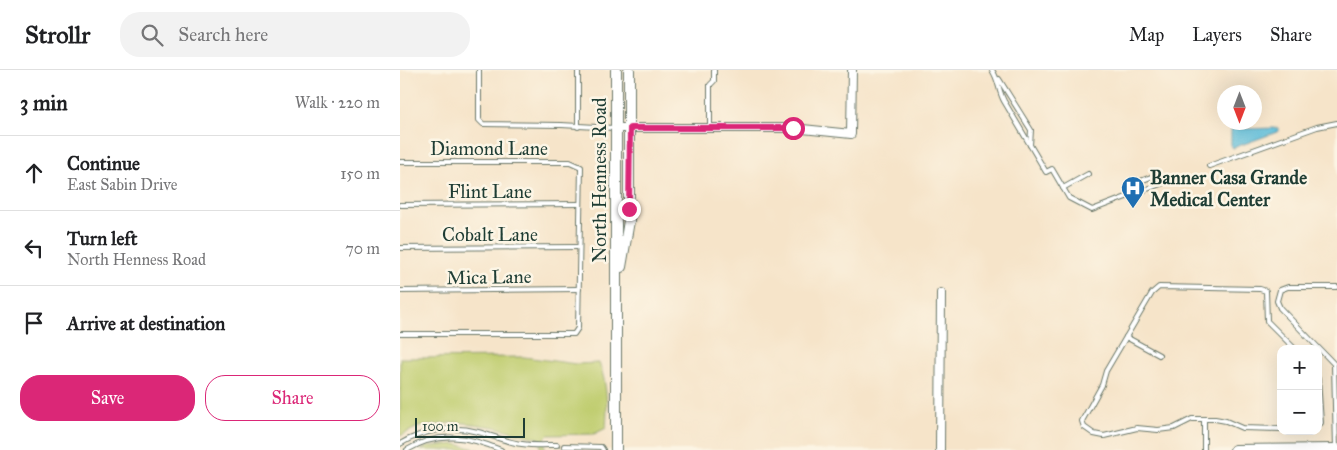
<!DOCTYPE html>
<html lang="en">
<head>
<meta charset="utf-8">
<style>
	:root { --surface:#fff; --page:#f2f2f2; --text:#202124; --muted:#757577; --line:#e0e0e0; --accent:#db2777 }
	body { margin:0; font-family:"IM FELL Great Primer",serif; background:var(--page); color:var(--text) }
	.controls { position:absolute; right:15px; bottom:15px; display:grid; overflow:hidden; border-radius:10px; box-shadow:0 5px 20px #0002 }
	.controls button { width:45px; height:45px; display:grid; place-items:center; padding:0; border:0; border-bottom:1px solid var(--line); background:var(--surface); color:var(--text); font:25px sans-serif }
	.compass { position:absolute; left:817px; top:15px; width:45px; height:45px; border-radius:50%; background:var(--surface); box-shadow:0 5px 20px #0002; rotate:180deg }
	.scale { position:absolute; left:15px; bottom:12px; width:110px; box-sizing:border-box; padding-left:5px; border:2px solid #1f3d34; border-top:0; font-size:14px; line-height:18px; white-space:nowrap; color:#1f3d34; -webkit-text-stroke:4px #fcf5e5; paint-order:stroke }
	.stop { position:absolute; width:15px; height:15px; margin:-11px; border:4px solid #db2777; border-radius:50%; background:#fff }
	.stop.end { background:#db2777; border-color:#fff; box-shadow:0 1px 5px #0008 }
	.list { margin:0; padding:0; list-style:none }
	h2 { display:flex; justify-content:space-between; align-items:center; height:65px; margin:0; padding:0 20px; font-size:21px }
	h2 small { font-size:16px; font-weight:400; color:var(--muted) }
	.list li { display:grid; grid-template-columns:32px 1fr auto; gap:15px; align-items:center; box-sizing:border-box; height:75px; padding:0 20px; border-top:1px solid var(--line) }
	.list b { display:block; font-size:19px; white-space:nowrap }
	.list p { margin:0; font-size:16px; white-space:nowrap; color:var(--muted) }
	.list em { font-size:16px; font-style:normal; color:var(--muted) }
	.actions { display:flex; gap:10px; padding:15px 20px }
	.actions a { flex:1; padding:11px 0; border:1px solid var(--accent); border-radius:20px; text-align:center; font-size:18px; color:var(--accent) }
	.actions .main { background:var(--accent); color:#fff }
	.icon { flex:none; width:28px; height:28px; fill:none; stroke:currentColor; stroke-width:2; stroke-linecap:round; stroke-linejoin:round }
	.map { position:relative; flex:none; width:937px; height:380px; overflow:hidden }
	header { display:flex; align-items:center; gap:30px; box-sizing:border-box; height:70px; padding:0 25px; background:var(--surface); border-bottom:1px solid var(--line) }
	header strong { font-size:24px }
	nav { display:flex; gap:28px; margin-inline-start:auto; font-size:18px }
	.search { width:350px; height:45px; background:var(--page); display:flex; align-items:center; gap:12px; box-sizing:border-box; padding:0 18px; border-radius:20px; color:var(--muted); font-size:19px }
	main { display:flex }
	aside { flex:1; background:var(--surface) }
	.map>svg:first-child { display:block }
	.green { fill:#c0cd6f; stroke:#708552 }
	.water { fill:#5abbd9; stroke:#3c7c86 }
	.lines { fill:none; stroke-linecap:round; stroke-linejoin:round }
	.service-casing { stroke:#6a7768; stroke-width:6 }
	.minor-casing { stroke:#6a7768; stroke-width:10 }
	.tertiary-casing { stroke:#6a7768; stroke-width:12 }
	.service { stroke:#fff; stroke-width:4 }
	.minor { stroke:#fff; stroke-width:8 }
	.tertiary { stroke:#fff; stroke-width:10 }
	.route { stroke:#db2777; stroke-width:6 }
	.labels { text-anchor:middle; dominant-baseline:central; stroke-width:5; stroke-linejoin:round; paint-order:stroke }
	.street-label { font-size:19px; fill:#1f3d34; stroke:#fcf5e5 }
	.poi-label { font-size:19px; font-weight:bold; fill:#1f3d34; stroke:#fcf5e5; text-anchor:start }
</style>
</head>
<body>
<header>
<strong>Strollr</strong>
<div class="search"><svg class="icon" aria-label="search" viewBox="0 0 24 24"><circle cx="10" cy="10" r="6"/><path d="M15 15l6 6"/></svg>Search here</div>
<nav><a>Map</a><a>Layers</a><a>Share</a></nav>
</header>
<main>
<aside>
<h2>3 min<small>Walk · 220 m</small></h2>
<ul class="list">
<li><svg class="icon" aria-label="ahead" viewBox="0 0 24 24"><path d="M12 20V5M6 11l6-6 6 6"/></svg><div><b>Continue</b><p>East Sabin Drive</p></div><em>150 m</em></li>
<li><svg class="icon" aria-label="left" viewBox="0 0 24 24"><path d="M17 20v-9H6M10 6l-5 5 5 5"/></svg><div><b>Turn left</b><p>North Henness Road</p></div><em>70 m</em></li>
<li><svg class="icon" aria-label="arrive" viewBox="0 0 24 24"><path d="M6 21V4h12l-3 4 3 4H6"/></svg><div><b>Arrive at destination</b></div></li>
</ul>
<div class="actions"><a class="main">Save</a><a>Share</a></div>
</aside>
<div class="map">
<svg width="937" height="380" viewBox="0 0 937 380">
	<rect width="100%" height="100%" fill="#fcf5e5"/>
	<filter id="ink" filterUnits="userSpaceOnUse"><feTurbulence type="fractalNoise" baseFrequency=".02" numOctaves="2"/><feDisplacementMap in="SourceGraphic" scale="10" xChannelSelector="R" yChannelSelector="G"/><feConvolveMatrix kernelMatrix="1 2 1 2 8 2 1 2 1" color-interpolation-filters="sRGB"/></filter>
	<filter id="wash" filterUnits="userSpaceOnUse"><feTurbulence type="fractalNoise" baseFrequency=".0096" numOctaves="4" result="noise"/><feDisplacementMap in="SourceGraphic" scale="20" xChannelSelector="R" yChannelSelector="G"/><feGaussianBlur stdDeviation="1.12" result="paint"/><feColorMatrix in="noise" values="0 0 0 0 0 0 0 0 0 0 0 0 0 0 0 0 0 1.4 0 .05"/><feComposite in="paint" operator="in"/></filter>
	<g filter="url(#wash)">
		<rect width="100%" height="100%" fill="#f6e4c9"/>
		<g class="green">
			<path d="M124,287L176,294L199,293C207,313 208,336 206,358L194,364L148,365L145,368V380H141V369L95,357L57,352L18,357L0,366V288Z"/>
			<path d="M55,374L80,380H21L27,377Z"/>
		</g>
		<path class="water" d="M878,58L879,60L877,62L833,78L831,76V60L834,59Z"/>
	</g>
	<g filter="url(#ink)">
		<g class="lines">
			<g class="service-casing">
				<g id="service">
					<path d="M79,0V50L83,54L161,55L214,58"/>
					<path d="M178,0V57"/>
					<path d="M592,0C599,10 598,20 604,31L646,102L652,99L669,128L692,140L779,107"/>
					<path d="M599,9L631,60L630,75"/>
					<path d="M310,58V15L314,11V0"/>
					<path d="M0,92H170L181,97L178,258L174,264H0"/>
					<path d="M809,96L917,57L937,53"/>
					<path d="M663,118L688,104"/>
					<path d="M730,126L733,114L756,105L771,111"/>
					<path d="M0,135L180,134"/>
					<path d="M0,178L179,177"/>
					<path d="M0,221L179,219"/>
					<path d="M726,267L759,285"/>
					<path d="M918,309L921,353L918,355"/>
					<path d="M804,350V380"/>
					<path d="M881,359L842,358L826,351L815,349H792L774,358L758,360L737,358L704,366L694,364L684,357L682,351L702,315L706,301L752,223L759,217L860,219L866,221L867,251L895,279"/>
					<path d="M0,374C23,360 52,355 78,362C93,366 107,372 122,374C134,376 146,375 157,375"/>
					<path d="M164,376L201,377L203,380"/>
					<path d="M936,379L934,294L880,238L877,231L880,220L888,217H937"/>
					<path d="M7,380C39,361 68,366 101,380"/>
				</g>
			</g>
			<g class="minor-casing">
				<g id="minor">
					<path d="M216,58H393L451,64L452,0"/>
					<path d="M540,380L541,223"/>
				</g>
			</g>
			<g class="tertiary-casing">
				<g id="tertiary">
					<path d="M216,0V380"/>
					<path d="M221,197L229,151V0"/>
					<path d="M835,380L937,379"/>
				</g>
			</g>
			<use href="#service" class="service"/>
			<use href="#minor" class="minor"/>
			<use href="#tertiary" class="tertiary"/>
		</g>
	</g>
	<g class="lines" filter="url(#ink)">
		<path class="route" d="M229,139L230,58H393"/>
	</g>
	<defs>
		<g id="hospital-pin" transform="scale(1.25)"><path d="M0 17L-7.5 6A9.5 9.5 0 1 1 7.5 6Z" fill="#1f6fb2" stroke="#fcf5e5"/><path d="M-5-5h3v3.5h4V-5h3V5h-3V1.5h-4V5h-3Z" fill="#fff"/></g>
	</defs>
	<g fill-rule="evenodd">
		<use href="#hospital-pin" x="733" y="118"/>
	</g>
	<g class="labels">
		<g class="street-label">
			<text x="89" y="78">Diamond Lane</text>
			<text transform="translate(199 110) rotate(-90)">North Henness Road</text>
			<text x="90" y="121">Flint Lane</text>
			<text x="90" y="164">Cobalt Lane</text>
			<text transform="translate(89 207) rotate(-1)">Mica Lane</text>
		</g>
		<g class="poi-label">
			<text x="750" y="107">Banner Casa Grande<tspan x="750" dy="22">Medical Center</tspan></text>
		</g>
	</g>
</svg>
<div class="controls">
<button>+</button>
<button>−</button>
</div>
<svg class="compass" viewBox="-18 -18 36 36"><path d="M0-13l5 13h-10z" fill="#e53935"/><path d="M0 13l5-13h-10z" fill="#757577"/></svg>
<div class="scale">100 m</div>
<div class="stop" style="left:393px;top:58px"></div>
<div class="stop end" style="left:229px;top:139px"></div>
</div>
</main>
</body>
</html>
